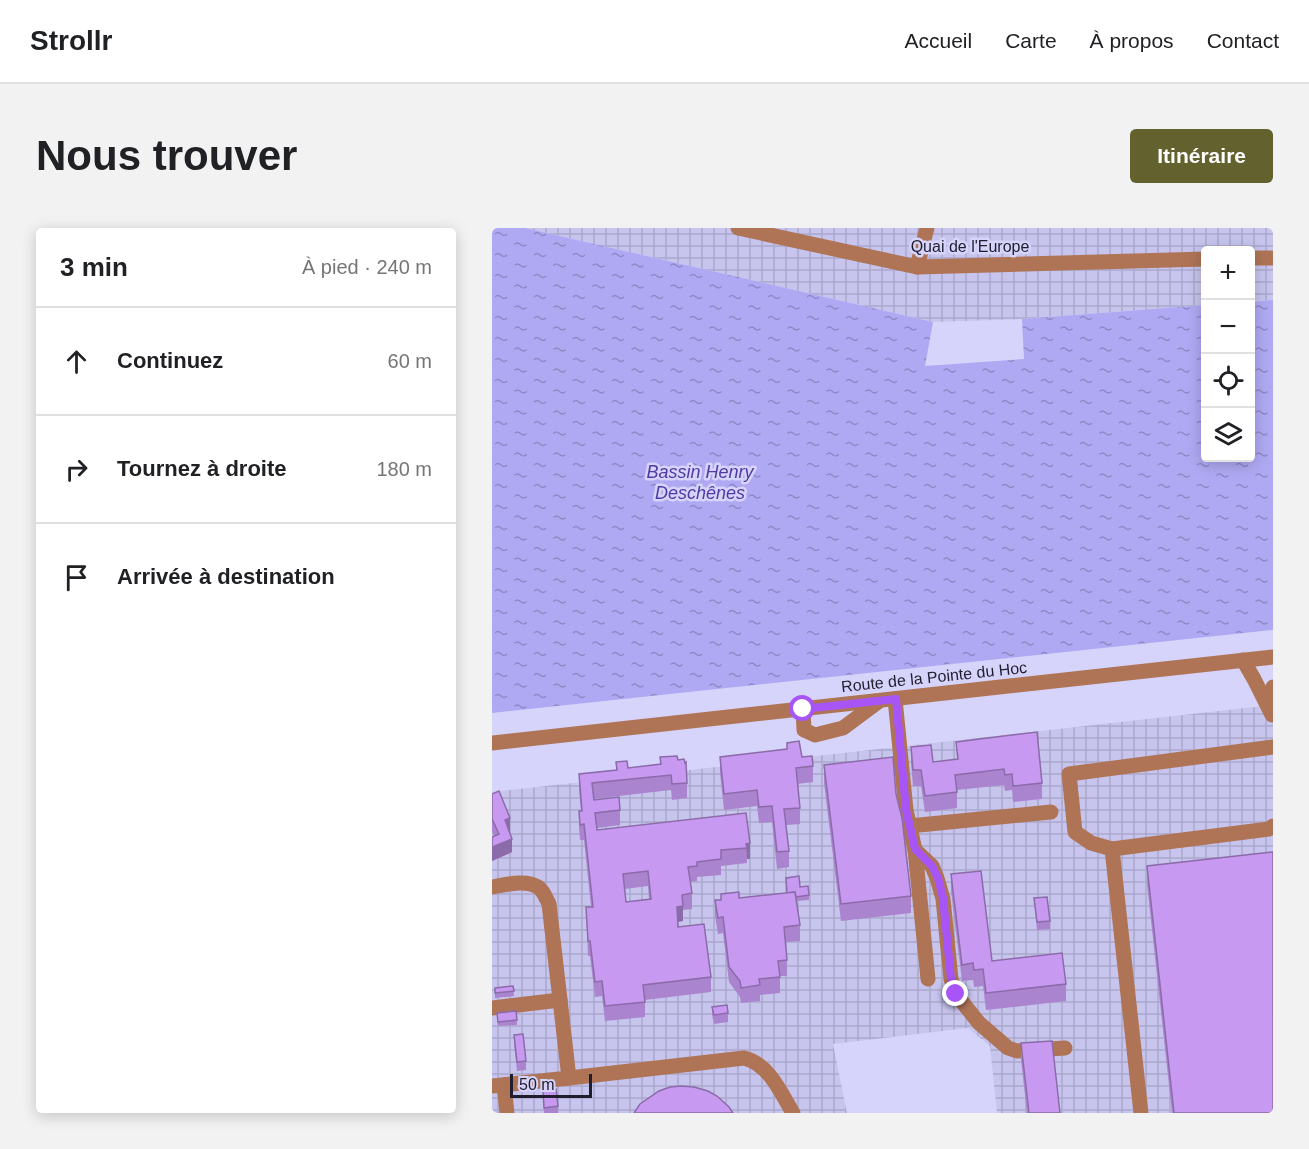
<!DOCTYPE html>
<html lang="fr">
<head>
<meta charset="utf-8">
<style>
	:root { --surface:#fff; --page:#f2f2f2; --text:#202124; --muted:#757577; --line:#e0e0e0; --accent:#63622f }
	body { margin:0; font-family:Arial,sans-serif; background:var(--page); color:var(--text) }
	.controls { position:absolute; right:18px; top:18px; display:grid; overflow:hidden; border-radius:6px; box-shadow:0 3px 15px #0003 }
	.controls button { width:54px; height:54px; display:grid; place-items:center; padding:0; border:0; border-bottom:2px solid var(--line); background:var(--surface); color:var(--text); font:30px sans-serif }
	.scale { position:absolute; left:18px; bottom:15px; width:82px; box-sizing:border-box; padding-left:6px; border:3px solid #1f1d2e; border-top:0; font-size:16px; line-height:21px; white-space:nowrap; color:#1f1d2e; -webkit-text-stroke:4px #d6d4fa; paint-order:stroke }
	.stop { position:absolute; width:18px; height:18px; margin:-14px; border:4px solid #a855f7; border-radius:50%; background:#fff }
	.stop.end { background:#a855f7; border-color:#fff; box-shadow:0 2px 6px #0008 }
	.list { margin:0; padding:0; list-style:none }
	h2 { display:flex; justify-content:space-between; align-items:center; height:78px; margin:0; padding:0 24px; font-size:26px }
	h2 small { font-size:20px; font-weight:400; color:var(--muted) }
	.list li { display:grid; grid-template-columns:39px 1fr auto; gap:18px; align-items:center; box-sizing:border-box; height:108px; padding:0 24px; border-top:2px solid var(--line) }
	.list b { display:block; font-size:22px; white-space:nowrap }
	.list em { font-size:20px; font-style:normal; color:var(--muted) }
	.icon { flex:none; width:33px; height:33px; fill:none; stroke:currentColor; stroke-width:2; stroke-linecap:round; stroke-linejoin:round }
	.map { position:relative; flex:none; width:781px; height:885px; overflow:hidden; border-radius:6px }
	header { display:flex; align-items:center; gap:36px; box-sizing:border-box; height:84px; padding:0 30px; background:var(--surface); border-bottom:2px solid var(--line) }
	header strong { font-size:28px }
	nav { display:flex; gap:33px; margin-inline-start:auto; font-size:21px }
	.intro { display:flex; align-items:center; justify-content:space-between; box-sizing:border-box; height:144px; padding:0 36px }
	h1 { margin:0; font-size:42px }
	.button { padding:15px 27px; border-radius:6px; background:var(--accent); color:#fff; font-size:21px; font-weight:700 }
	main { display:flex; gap:36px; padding:0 36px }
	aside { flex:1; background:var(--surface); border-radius:6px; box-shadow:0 3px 15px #0003 }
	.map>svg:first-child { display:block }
	.industrial { fill:url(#industrial-grid) }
	.water { fill:url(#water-ripples) }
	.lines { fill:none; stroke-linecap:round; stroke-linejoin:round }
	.minor { stroke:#af7456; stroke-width:15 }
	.wall { fill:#ab84cf; fill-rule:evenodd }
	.shaded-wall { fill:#8b6ba9 }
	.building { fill:#c799f1; stroke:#8b6ba9; stroke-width:1.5; fill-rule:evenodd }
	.route { stroke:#a855f7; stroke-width:8 }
	.labels { text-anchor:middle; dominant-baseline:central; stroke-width:5; stroke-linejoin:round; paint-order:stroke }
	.street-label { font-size:16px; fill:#1f1d2e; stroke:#d6d4fa }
	.water-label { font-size:18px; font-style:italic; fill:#513aa4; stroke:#d6d4fa }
</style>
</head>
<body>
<header>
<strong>Strollr</strong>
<nav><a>Accueil</a><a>Carte</a><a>À propos</a><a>Contact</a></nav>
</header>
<div class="intro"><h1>Nous trouver</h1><a class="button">Itinéraire</a></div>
<main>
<aside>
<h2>3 min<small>À pied · 240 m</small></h2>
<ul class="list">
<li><svg class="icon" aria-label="ahead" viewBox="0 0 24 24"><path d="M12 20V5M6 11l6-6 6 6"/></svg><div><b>Continuez</b></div><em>60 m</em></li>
<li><svg class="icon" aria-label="right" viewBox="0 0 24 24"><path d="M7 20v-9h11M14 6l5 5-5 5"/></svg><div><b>Tournez à droite</b></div><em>180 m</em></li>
<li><svg class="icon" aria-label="arrive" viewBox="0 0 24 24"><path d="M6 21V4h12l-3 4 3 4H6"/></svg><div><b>Arrivée à destination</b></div></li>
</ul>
</aside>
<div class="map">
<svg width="781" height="885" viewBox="0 0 781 885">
	<defs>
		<pattern id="industrial-grid" width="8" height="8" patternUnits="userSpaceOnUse" patternTransform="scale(1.5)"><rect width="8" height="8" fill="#c7c5ee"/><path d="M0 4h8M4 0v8" fill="none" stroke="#aaa9cc"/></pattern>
		<pattern id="water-ripples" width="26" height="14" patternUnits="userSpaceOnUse" patternTransform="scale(1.5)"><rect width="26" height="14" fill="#afa9f3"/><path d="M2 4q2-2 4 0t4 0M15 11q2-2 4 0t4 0" fill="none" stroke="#8e89c5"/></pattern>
	</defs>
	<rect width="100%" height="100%" fill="#d6d4fa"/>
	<g class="industrial">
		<path d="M33,0H781V72L759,74L758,22H714L713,77L530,91L441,94Z"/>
		<path d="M781,477V885H505L498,818L476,800L341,816L355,885H0V564Z"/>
	</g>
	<path class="water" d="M0,0H33L441,94L433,138L532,131L530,91L713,77L714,230H758L759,74L781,72V402L0,485Z"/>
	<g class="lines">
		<g class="minor">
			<path d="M246,0L425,39L714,31"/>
			<path d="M758,30H781"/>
			<path d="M425,39L435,0"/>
			<path d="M751,432L762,451L780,487"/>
			<path d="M403,471L414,582L423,622L436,751"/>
			<path d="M311,481L312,502L323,507L351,500L386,474"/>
			<path d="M780,485L781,459"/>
			<path d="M0,515L781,429"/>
			<path d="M417,598L559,584"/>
			<path d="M620,621L599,615L583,604L577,546L781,519"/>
			<path d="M423,622L440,638L445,650L451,671L459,751L464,766L471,775L487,795L516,820L525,823L573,820"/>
			<path d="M0,659C13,657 33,651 46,659C51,662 54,670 57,676L77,850L0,858"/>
			<path d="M0,780L68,772"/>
			<path d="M77,850L252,830C277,836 289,865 301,885"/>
			<path d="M12,857L15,885"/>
			<path d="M649,885L620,621L777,601L781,598"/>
		</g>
	</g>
	<g class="wall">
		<path d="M464,514L550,555V571L521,574L520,562L513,563L512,557L465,562V580L433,584L429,558H421L419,535V519L441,534L465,531Z"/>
		<path d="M295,515L321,538V554L305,556L308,580V596L294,597L297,623V639L285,641L280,594L267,595L265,578L232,582L228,545V529L295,521Z"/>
		<path d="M168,529L186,532L195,555V570L180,572L179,562L101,571L102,572L128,582V597L105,600V602L254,585L258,631H255V635L229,638V647L205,649V653L198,654L200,665V681L191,682V693L186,694V699L219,749V764L153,772V789L113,793L110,768L103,769L98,728H96L94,679H99L92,612H88L87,599V583H89L87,562V546L124,542V534L136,540L168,537ZM156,658L157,672L134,674L133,661Z"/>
		<path d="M332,537L404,566L419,668V685L349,693L332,555Z"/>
		<path d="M0,566L18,604H17L20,624L0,633V609L2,608L0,604Z"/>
		<path d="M655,638L781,885H680L655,656Z"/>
		<path d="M459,646L500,733L574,756V773L494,782L491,758L482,759L481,752L470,753L459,663Z"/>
		<path d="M308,659L317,667V672L305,673L308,697V713L293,714L295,732V748H288V765L268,767V773L249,775L248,769L237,754L231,705L226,706L223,688V672H229V666L247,670L295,665Z"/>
		<path d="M542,670L558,693V701L545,702Z"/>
		<path d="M21,758L22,768L3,770V760Z"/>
		<path d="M220,779L236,785V794L222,796L220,787Z"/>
		<path d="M24,783L25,797L6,798L5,785Z"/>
		<path d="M22,807L34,833V842L25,843L22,816Z"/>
		<path d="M529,815L568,885H535L529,832Z"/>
		<path d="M51,863L66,878V885H52Z"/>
	</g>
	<g class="shaded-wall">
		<path d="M18,590V604L13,605V592Z"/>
		<path d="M20,611V624L0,633V619Z"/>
		<path d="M258,615V631H255L254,616Z"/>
		<path d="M191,678V693L185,694V679Z"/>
	</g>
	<g class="building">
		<path d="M545,504L550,555L521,558L520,546L513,547L512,541L463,547L465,564L433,568L429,542H421L419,519L439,517L441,534L466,531L464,514Z"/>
		<path d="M307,513L310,529L320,528L321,538L304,540L308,580L292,581L297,623L285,624L280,578L267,579L265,562L232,566L228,529L295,521V515Z"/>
		<path d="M185,528L186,532L192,531L193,535L194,534L195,555L180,556L179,547L100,555L102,572L127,569L128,582L103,585L105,602L254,585L258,615L254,616L255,620L229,622V631L205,634V638L196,639L200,665L190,667L191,678L185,679L186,699L212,696L219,749L151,757L153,774L113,778L110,753L103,754L98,713H96L94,679H101L92,596L88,597L87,583H90L87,546L125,542L124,534L135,533L136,540L169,536L168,529ZM156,643L159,671L134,674L131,646Z"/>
		<path d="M401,529L404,566L410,590L419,668L349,676L332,537Z"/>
		<path d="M7,563L18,590L13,592L20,611L0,619V609L7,606L0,591V566Z"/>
		<path d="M781,624V885H682L655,638Z"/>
		<path d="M489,643L500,733L570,725L574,756L494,765L491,741L482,742L481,735L470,737L459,646Z"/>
		<path d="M307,648L308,659L316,658L317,667L304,669L303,664L295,665L294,650Z"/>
		<path d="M247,664V670L303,664L308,697L292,699L295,732L286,733L288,749L267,751L268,757L249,760L248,753L237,739L231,689L226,690L223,672H229V666Z"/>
		<path d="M555,669L558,693L545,694L542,670Z"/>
		<path d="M21,758L22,763L3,765V760Z"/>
		<path d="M235,777L236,785L222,787L220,779Z"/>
		<path d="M24,783L25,792L6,794L5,785Z"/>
		<path d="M31,806L34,833L25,834L22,807Z"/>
		<path d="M560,813L568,885H537L529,815Z"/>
		<path d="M189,858L202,859L216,863L225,868L237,879L241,885H142L148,876L167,863L178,859Z"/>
		<path d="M64,861L66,878L52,880L51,863Z"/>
	</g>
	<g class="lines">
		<path class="route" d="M311,481L404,471L414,582L423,621L440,638L446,650L451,670L459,751L464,766"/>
	</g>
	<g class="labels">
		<g class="street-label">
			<text x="478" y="18">Quai de l'Europe</text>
			<text transform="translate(442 449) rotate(-6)">Route de la Pointe du Hoc</text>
		</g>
		<g class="water-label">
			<text x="208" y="244">Bassin Henry<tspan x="208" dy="21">Deschênes</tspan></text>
		</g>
	</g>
</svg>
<div class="controls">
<button>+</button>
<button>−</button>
<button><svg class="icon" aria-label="locate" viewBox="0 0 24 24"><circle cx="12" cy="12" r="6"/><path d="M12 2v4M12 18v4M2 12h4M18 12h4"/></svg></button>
<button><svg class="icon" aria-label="layers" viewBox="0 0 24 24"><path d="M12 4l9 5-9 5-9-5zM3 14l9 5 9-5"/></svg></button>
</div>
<div class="scale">50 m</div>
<div class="stop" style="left:311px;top:481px"></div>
<div class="stop end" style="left:464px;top:766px"></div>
</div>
</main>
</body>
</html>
